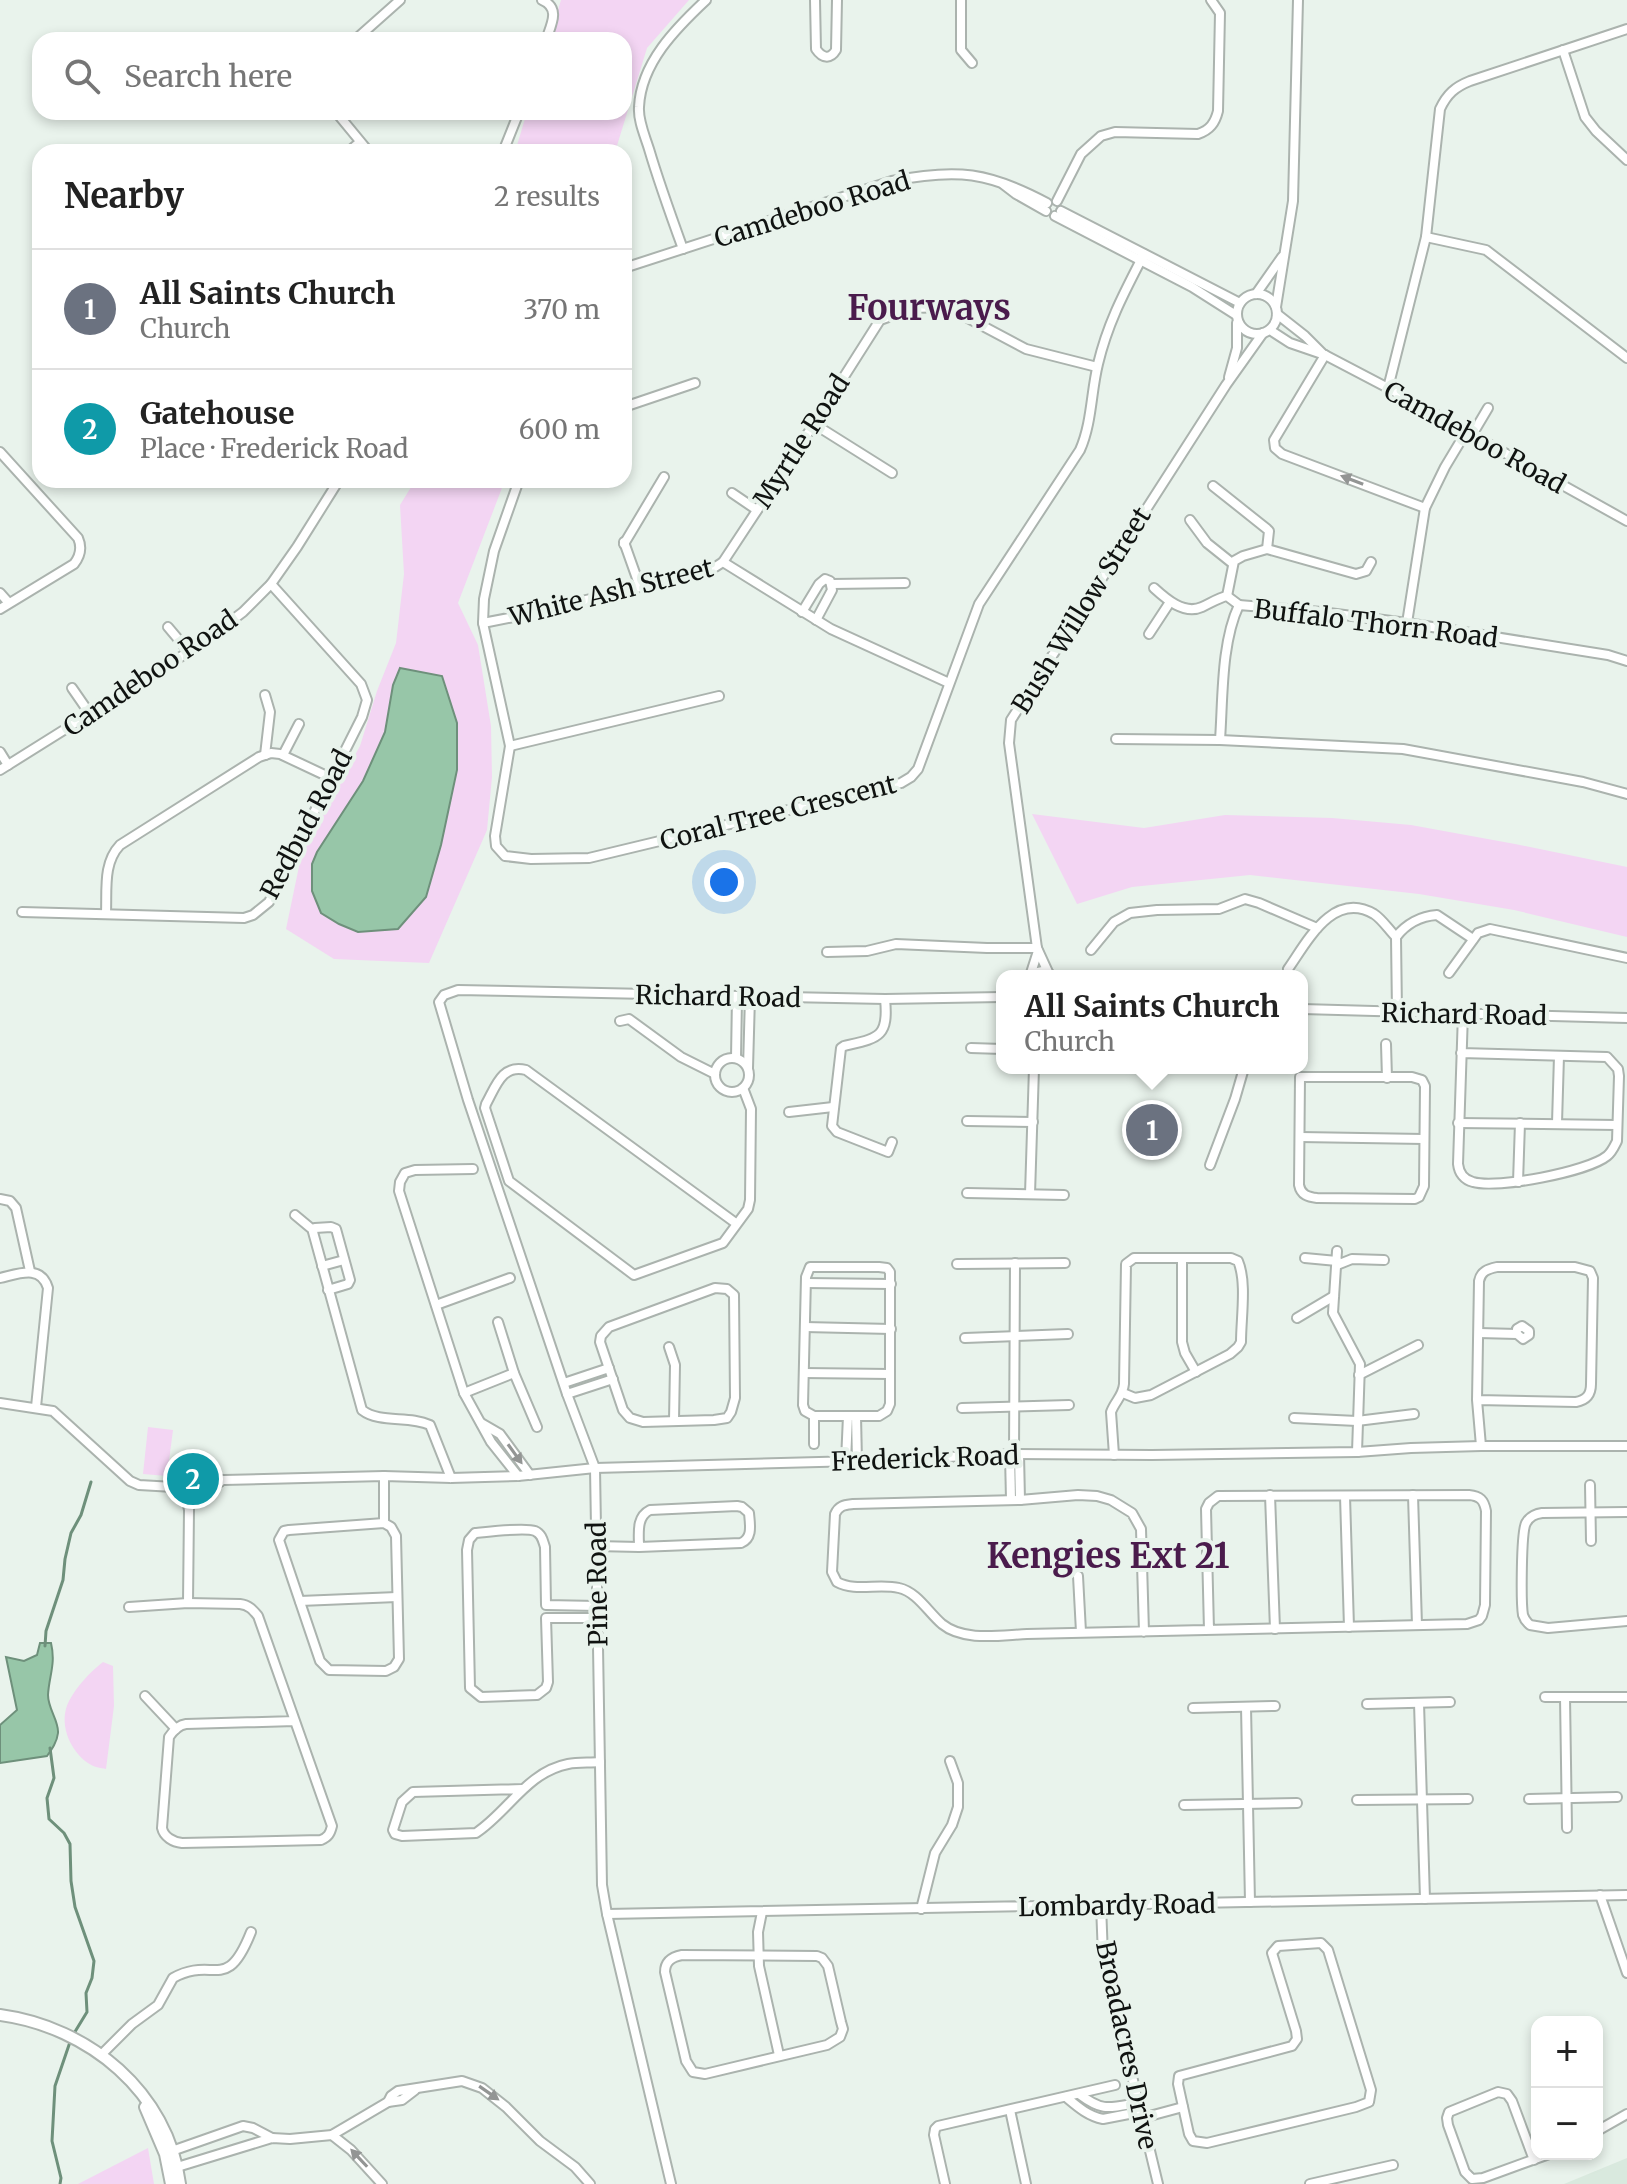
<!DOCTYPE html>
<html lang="en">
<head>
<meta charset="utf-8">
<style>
	:root { --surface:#fff; --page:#f2f2f2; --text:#222; --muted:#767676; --line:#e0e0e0; --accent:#b450b7 }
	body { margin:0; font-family:Merriweather,serif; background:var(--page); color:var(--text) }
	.controls { position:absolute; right:24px; bottom:24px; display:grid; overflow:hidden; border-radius:16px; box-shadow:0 4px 12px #0003 }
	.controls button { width:72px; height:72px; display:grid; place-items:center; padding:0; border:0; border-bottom:2px solid var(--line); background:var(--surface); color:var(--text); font:40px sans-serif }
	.you { position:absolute; left:724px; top:882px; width:28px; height:28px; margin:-20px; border:6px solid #fff; border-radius:50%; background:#1a73e8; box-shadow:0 0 0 12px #1a73e833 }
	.badge { display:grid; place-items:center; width:52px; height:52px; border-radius:50%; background:var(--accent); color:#fff; font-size:26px; font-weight:700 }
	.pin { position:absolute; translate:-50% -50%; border:4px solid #fff; box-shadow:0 2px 8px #0006 }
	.popup { position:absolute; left:996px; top:970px; width:312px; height:104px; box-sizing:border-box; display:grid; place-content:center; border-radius:16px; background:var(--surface); filter:drop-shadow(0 2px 6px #0005); font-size:26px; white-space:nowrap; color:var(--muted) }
	.popup b { font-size:30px; color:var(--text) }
	.popup::after { content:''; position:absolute; left:50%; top:100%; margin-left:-16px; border:16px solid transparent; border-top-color:var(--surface) }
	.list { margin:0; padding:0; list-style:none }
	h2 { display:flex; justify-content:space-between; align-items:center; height:104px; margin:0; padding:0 32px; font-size:34px }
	h2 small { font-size:26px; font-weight:400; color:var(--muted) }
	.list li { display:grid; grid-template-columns:52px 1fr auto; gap:24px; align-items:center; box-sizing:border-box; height:120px; padding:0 32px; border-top:2px solid var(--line) }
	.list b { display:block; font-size:30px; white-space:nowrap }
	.list p { margin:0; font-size:26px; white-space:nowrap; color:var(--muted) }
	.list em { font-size:26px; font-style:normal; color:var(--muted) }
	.icon { flex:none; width:44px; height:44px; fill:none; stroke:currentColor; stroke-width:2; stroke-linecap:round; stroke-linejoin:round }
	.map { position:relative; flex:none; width:1627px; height:2184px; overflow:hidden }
	.search { position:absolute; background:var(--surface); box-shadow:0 4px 12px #0003; left:32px; top:32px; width:600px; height:88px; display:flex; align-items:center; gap:20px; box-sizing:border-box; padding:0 28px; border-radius:24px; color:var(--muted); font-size:30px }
	.panel { position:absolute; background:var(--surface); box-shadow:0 4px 12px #0003; left:32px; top:144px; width:600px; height:344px; border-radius:24px }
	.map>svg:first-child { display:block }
	.built { fill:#d9e9de }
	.green { fill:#f3d5f3 }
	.water { fill:#97c6a8; stroke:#6e907b; stroke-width:2 }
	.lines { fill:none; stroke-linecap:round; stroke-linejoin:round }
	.stream { stroke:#6e907b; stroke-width:3 }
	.minor-casing { stroke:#abb3ae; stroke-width:12 }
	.tertiary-casing { stroke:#abb3ae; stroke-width:14 }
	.minor { stroke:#fff; stroke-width:8 }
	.tertiary { stroke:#fff; stroke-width:10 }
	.oneway { fill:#939594 }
	.labels { text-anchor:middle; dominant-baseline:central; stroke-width:8; stroke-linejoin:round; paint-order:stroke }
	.street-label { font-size:26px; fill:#101311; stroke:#e9f3ec }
	.district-label { font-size:34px; font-weight:bold; fill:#4a1b4c; stroke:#e9f3ec }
</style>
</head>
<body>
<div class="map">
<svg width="1627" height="2184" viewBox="0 0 1627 2184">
	<rect width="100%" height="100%" fill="#e9f3ec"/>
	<path class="built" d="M1627,2158V2184H1564Z"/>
	<g class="green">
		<path d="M561,0H689L647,48L615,152H515L527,112H624V40H549Z"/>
		<path d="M408,480H505L458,603L478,645L491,726L492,777L487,830L429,963L334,959L286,929L302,852L360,746L377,691L396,643L404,574L400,505L413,484Z"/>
		<path d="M1032,814L1144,828L1225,815L1332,818L1411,825L1515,844L1627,867V937L1514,910L1419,894L1250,875L1132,887L1077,904Z"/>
		<path d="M148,1427L173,1430L167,1476L143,1474Z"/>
		<path d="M103,1662L113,1666L114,1706L106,1769C101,1768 93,1767 88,1763C69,1750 58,1722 69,1701C77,1686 90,1672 103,1662Z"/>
		<path d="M148,2148L154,2184H78Z"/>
	</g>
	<g class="water">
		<path d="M400,668L442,676L457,723V770L441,845L426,897L398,929L358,932L339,924L321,913L312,891V864L317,852L363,781L385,732L393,685Z"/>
		<path d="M40,1643H51C56,1664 49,1676 48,1695C48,1709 59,1721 58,1733C57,1742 52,1749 47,1756L0,1763V1725L17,1710L6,1657L24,1661L37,1655Z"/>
	</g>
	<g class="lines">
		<g class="stream">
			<path d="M45,1646L46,1631L63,1580L65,1559L71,1533L81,1515L91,1482"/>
			<path d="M50,1748L54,1778L47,1798L49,1819L64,1833L70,1844L71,1881L75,1907L94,1961L92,1978L86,1993L87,2012L73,2035"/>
			<path d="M60,2184L61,2178L52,2141L55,2086L70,2042"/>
		</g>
		<g class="minor-casing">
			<g id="minor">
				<path d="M542,0C561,8 551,25 546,40"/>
				<path d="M815,0L816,49C822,58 830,60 836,50L837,0"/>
				<path d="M961,0V50L972,63"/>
				<path d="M355,40L400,0"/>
				<path d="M1563,50L1585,117L1596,131L1627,160"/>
				<path d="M336,112L369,152"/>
				<path d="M348,152L360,142"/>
				<path d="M503,152L519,112"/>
				<path d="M1003,184L1016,194L1046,211"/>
				<path d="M1057,201L1081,154L1101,136L1115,132L1198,134C1210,130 1215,123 1218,111L1220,13L1211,0"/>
				<path d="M1061,211L1240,303"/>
				<path d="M1055,216L1192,287L1236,315"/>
				<path d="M1426,237L1486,250L1627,358"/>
				<path d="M683,249C671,216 659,183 649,149C645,136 638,121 639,107C641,63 676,28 706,0"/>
				<path d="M624,268L892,181C957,168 989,172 1047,203"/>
				<circle cx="1257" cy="314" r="20"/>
				<path d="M1256,294L1282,257"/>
				<path d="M1276,307L1293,201L1298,0"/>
				<path d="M1277,314L1305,336L1322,353"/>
				<path d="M1270,330L1290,343L1325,355L1388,388L1627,521"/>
				<path d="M1325,355L1274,440L1275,448L1282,454L1425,508"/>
				<path d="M1229,377L1237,348V323"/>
				<path d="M1388,388L1426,237L1440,109C1447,94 1455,87 1470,81L1627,29"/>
				<path d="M624,407L695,383"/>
				<path d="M814,424L892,473"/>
				<path d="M1472,435L1488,408"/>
				<path d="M0,452L78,538C82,547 81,555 74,564L0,609"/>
				<path d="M519,480L494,551L484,599L483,623L510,746L495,836L496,846L505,856L531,859L589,858L901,783L911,777L918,769L979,604L1080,450C1092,423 1091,392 1098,364C1108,322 1125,291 1144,254"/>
				<path d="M1213,486L1267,529L1269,531L1267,549"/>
				<path d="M732,493L757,510"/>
				<path d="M1190,520L1207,543L1232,563"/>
				<path d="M624,542L640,587"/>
				<path d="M624,544L664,477"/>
				<path d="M723,562L814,424L880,320L889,314L880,320L913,308L947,307L1026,349L1097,367"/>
				<path d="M832,584L905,583"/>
				<path d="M1154,588C1166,599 1184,615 1202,607C1211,603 1218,598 1227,596L1239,605"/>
				<path d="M0,593L8,602"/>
				<path d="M1227,596L1234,561L1243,556L1267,549L1356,574L1366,571L1371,562"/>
				<path d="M802,612L819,584L825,579L830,581L832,590L816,620"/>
				<path d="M483,623L524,615L694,574L709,571L723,562L831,629L949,683"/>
				<path d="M1407,623L1425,508L1445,467L1466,432"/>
				<path d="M168,627L189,652"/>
				<path d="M1149,634L1170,602"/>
				<path d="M72,688L90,714"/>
				<path d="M265,695L270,712L265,755"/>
				<path d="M1116,739L1220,740L1403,749L1583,782L1627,794"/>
				<path d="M1220,740C1223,698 1221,643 1239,605L1321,612L1407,623L1608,655L1627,661"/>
				<path d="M510,746L719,696"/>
				<path d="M0,752L8,765"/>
				<path d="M283,755L299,724"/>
				<path d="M0,770L198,646L243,612L271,584L297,547L339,480"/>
				<path d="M22,912L244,918L253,915L269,902L362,717L367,700L361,684L271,584"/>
				<path d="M106,913C107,889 103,863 120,845L259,757L271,753L280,754L331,778"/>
				<path d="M1091,950L1114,922L1130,913L1157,910L1219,909L1245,899L1259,903L1317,928"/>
				<path d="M827,952L867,951L896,944L987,948H1037"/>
				<path d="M1288,969C1307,942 1333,890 1374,914C1382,919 1389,930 1396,937"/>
				<path d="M1048,972L1037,948L1009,743L1011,720L1226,385L1263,333"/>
				<path d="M1449,973L1478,933L1490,929L1627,958"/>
				<path d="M1030,976L1033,973L1043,971L1053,976"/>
				<path d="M1030,976L1038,951"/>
				<path d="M885,999C889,1038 878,1038 844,1046L841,1048L832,1126L837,1132L888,1152L892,1142"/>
				<path d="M1302,1009L1627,1018"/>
				<path d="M1397,1012L1396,937C1406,924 1421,916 1437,915L1473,939"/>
				<path d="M620,1021L629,1019L681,1057L715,1074"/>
				<path d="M1386,1044L1387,1078"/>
				<path d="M971,1048L1002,1049"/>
				<path d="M1461,1053L1607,1057L1618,1069L1619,1076L1617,1141C1614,1147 1612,1152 1607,1156C1587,1172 1497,1189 1473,1182C1464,1180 1459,1173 1458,1164L1463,1013"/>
				<circle cx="732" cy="1075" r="17"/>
				<path d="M736,1058L737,997"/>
				<path d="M748,1068L750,997"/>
				<path d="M1300,1077H1412L1422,1080L1425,1086L1424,1186L1419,1197L1415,1199L1317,1198C1308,1197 1301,1195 1299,1185Z"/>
				<path d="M789,1112L833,1107"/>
				<path d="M967,1121L1033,1122"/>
				<path d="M1458,1123L1617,1125"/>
				<path d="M1557,1123L1559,1056"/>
				<path d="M1300,1137L1424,1139"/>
				<path d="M1210,1165L1235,1099L1244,1068"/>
				<path d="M473,1169L415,1170L405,1173L400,1182L399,1191L464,1393L491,1442L518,1476"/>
				<path d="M1518,1182L1520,1123"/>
				<path d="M967,1193L1064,1195"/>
				<path d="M1030,1194L1034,1068"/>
				<path d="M0,1199L10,1201L16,1208L30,1271"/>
				<path d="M295,1215L313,1230"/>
				<path d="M737,1224L526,1070C502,1064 496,1086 486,1104L485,1108L509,1181L634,1275L723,1243L748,1209L750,1200L751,1109L743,1088"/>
				<path d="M1337,1251L1333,1313L1360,1364L1357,1452"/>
				<path d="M1182,1258V1342L1185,1353L1196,1372"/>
				<path d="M1305,1258L1337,1261"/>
				<path d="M957,1264L1065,1263"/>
				<path d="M1337,1265L1352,1259L1384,1260"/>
				<path d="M322,1266L344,1260"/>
				<path d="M810,1267H879L887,1268L890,1272V1404L887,1411L879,1416H814L805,1411L803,1405L806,1277Z"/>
				<path d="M0,1278C18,1274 41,1264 48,1288L36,1407"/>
				<path d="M806,1283L891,1284"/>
				<path d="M715,1288L727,1289L734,1295L735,1398L731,1412L727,1418L714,1420L643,1422L630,1418L623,1410L600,1342L601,1336L609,1327Z"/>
				<path d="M328,1290L348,1284L350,1280L336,1229L331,1227L315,1228L313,1232L362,1410C380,1424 409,1415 430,1425L451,1478"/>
				<path d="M436,1305L510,1278"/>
				<path d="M1297,1318L1334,1296"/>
				<path d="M498,1322L514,1373L537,1427"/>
				<path d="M805,1327L891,1329"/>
				<path d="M1479,1333L1517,1334L1523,1339L1529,1335V1331L1522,1326L1517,1329V1334"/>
				<path d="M965,1338L1068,1334"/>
				<path d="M669,1347L675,1365L674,1420"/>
				<path d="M804,1373L890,1374"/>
				<path d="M1359,1375L1418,1345"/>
				<path d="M564,1383L609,1368"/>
				<path d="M464,1393L514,1373"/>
				<path d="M567,1394L613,1379"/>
				<path d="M1477,1400L1576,1402C1587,1400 1591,1394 1591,1384L1593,1278L1590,1271L1575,1267H1497C1488,1269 1481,1271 1479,1281L1477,1400L1481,1446"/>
				<path d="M0,1403L53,1411L130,1481L139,1485L191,1488"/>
				<path d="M962,1408L1069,1405"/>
				<path d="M856,1416L857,1461"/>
				<path d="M1294,1418L1357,1421L1414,1414"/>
				<path d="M481,1423L500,1434L530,1475"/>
				<path d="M814,1444V1416"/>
				<path d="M1014,1454L1015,1263"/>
				<path d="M1019,1454L1020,1500"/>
				<path d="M1010,1455L1011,1500"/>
				<path d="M1114,1455L1111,1412C1115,1401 1123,1396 1124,1384L1126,1264L1134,1258H1231L1238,1261C1247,1282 1241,1318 1241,1342L1238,1347L1230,1354L1151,1395L1135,1398L1123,1393"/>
				<path d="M846,1461L848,1416"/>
				<path d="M198,1478L224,1480L384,1476L451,1478L518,1476L595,1468L857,1461L1014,1454L1152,1455L1357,1452L1411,1448L1481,1446H1627"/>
				<path d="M183,1481L189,1510L188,1603"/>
				<path d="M1590,1485L1591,1541"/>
				<path d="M200,1486L220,1482"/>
				<path d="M1270,1495L1275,1629"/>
				<path d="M1413,1495L1417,1625"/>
				<path d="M1345,1496L1349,1627"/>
				<path d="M1627,1512L1542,1513C1535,1514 1530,1516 1526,1523C1521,1532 1521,1603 1523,1615C1525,1621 1526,1621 1530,1625L1548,1628L1627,1621"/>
				<path d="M384,1523L391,1527L396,1536L399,1659L394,1667L386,1671L329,1670L320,1661L279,1540L284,1531L289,1530Z"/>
				<path d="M384,1523V1476"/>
				<path d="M596,1546L639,1547L741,1543C753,1538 750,1525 749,1513L742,1507L737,1506L650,1510C636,1517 639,1533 639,1547"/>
				<path d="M1078,1576L1081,1632"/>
				<path d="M300,1601L397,1597"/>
				<path d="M129,1607L188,1603L240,1604C249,1605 253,1610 258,1616L332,1826C330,1834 328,1837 321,1840L182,1843C173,1842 164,1837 162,1828L169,1737C173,1731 178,1725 186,1724L295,1721"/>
				<path d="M597,1618H546L548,1682L546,1688L537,1695L481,1697L470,1688L467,1550L469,1540L475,1533C487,1532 525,1527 535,1531C542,1534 543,1541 545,1547L546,1605L597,1606"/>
				<path d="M1144,1632L1141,1529L1132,1513L1111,1500L1097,1496L1078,1495L1020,1500L853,1504C845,1505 839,1505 835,1514L832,1572L837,1582C855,1592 879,1583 899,1588C917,1592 928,1612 942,1624C964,1642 1001,1635 1027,1634L1467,1624L1479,1620L1482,1616L1485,1605L1486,1511C1484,1500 1480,1496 1469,1495L1218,1496L1209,1503L1206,1509L1209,1630"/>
				<path d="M145,1696L176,1729"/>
				<path d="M1545,1697H1627"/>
				<path d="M1565,1697L1567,1828"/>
				<path d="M1419,1703L1425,1899"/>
				<path d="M1367,1704L1450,1702"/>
				<path d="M1246,1707L1250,1902"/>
				<path d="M1193,1708L1275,1706"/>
				<path d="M522,1789L413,1792L402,1802L393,1830L395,1834L402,1836L476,1833C508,1812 527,1772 568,1764C578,1762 589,1763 600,1762"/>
				<path d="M1529,1799L1617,1797"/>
				<path d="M1357,1800L1468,1799"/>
				<path d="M1184,1805L1297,1803"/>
				<path d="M1600,1895L1627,1973"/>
				<path d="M1101,1905L1103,1956L1158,2184"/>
				<path d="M921,1909L935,1853L952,1825L958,1807V1783L950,1761"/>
				<path d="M762,1912L758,1932L759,1966L779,2055"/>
				<path d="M607,1914L1627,1895"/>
				<path d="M1321,1943L1328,1950L1371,2090L1369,2102L1356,2107L1207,2143L1193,2141L1189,2134L1178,2084L1179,2076L1292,2046L1297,2039L1296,2031L1272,1953L1278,1946Z"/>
				<path d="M682,1955L817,1956L822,1958L828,1966L841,2022L843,2029L840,2037L827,2045L705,2074L693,2072L686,2061L665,1972C665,1961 672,1957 682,1955Z"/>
				<path d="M101,2055L132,2024L158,2005L173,1978C214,1955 226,1995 251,1932"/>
				<path d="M1079,2094C1103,2112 1109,2108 1137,2103"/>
				<path d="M1066,2097C1078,2107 1088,2116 1103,2119L1139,2112"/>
				<path d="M388,2102L402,2100L415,2090"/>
				<path d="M1010,2110L1026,2184"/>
				<path d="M1142,2118L1183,2107"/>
				<path d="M1597,2131L1627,2114"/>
				<path d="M332,2135L351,2150L382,2184"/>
				<path d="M169,2152L243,2126L253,2128L272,2138"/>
				<path d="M1534,2160L1512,2101L1507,2094L1498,2092L1449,2112L1447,2118L1448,2125L1465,2172L1472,2179L1483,2178L1549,2154"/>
				<path d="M174,2168L272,2138L290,2139L332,2135L388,2102L391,2096L398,2091L462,2081L482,2088L506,2107L540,2141L575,2167L590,2184"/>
				<path d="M671,2184L607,1914L602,1885L595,1468L567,1394L468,1100L439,1002L444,995L458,990L885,999L1002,997"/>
				<path d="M945,2184L934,2135L935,2129L938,2126L1115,2085"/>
				<path d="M1310,2184L1393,2165"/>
			</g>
		</g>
		<g class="tertiary-casing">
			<g id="tertiary">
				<path d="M0,2015C89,2027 168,2092 180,2184"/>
				<path d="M145,2107L165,2154L171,2184"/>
			</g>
		</g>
		<use href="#minor" class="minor"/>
		<use href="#tertiary" class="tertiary"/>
	</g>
	<defs><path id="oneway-solid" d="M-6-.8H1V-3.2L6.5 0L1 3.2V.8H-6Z" transform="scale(2)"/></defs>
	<g class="oneway">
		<use href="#oneway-solid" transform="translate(1352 480) rotate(-159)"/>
		<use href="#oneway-solid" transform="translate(515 1454) rotate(54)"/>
		<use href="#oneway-solid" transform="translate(489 2093) rotate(35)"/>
		<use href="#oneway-solid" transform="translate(359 2158) rotate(-133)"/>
	</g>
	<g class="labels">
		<g class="street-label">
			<text transform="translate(812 209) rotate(-17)">Camdeboo Road</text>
			<text transform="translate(1475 437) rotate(29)">Camdeboo Road</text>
			<text transform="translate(801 441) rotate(-57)">Myrtle Road</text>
			<text transform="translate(611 592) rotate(-14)">White Ash Street</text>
			<text transform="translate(1081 610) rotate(-58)">Bush Willow Street</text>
			<text transform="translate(1376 623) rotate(7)">Buffalo Thorn Road</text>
			<text transform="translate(150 673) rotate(-34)">Camdeboo Road</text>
			<text transform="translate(778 812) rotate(-14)">Coral Tree Crescent</text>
			<text transform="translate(306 824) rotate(-62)">Redbud Road</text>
			<text transform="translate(718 996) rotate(1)">Richard Road</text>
			<text transform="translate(1464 1014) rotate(1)">Richard Road</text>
			<text transform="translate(925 1458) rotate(-2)">Frederick Road</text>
			<text transform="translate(597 1584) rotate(-91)">Pine Road</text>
			<text transform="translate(1117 1905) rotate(-1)">Lombardy Road</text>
			<text transform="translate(1127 2045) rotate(78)">Broadacres Drive</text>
		</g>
		<g class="district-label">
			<text x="929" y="308">Fourways</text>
			<text x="1108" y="1556">Kengies Ext 21</text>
		</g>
	</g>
</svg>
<div class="controls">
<button>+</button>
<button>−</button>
</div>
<div class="you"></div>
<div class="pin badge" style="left:1152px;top:1130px;background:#6b7280">1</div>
<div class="popup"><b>All Saints Church</b>Church</div>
<div class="pin badge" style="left:193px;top:1479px;background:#0f9aa8">2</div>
<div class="search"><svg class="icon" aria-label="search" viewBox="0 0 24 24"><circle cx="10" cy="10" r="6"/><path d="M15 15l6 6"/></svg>Search here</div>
<section class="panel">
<h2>Nearby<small>2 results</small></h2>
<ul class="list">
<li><span class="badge" style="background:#6b7280">1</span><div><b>All Saints Church</b><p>Church</p></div><em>370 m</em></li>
<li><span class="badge" style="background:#0f9aa8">2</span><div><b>Gatehouse</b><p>Place · Frederick Road</p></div><em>600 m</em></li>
</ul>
</section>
</div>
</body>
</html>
